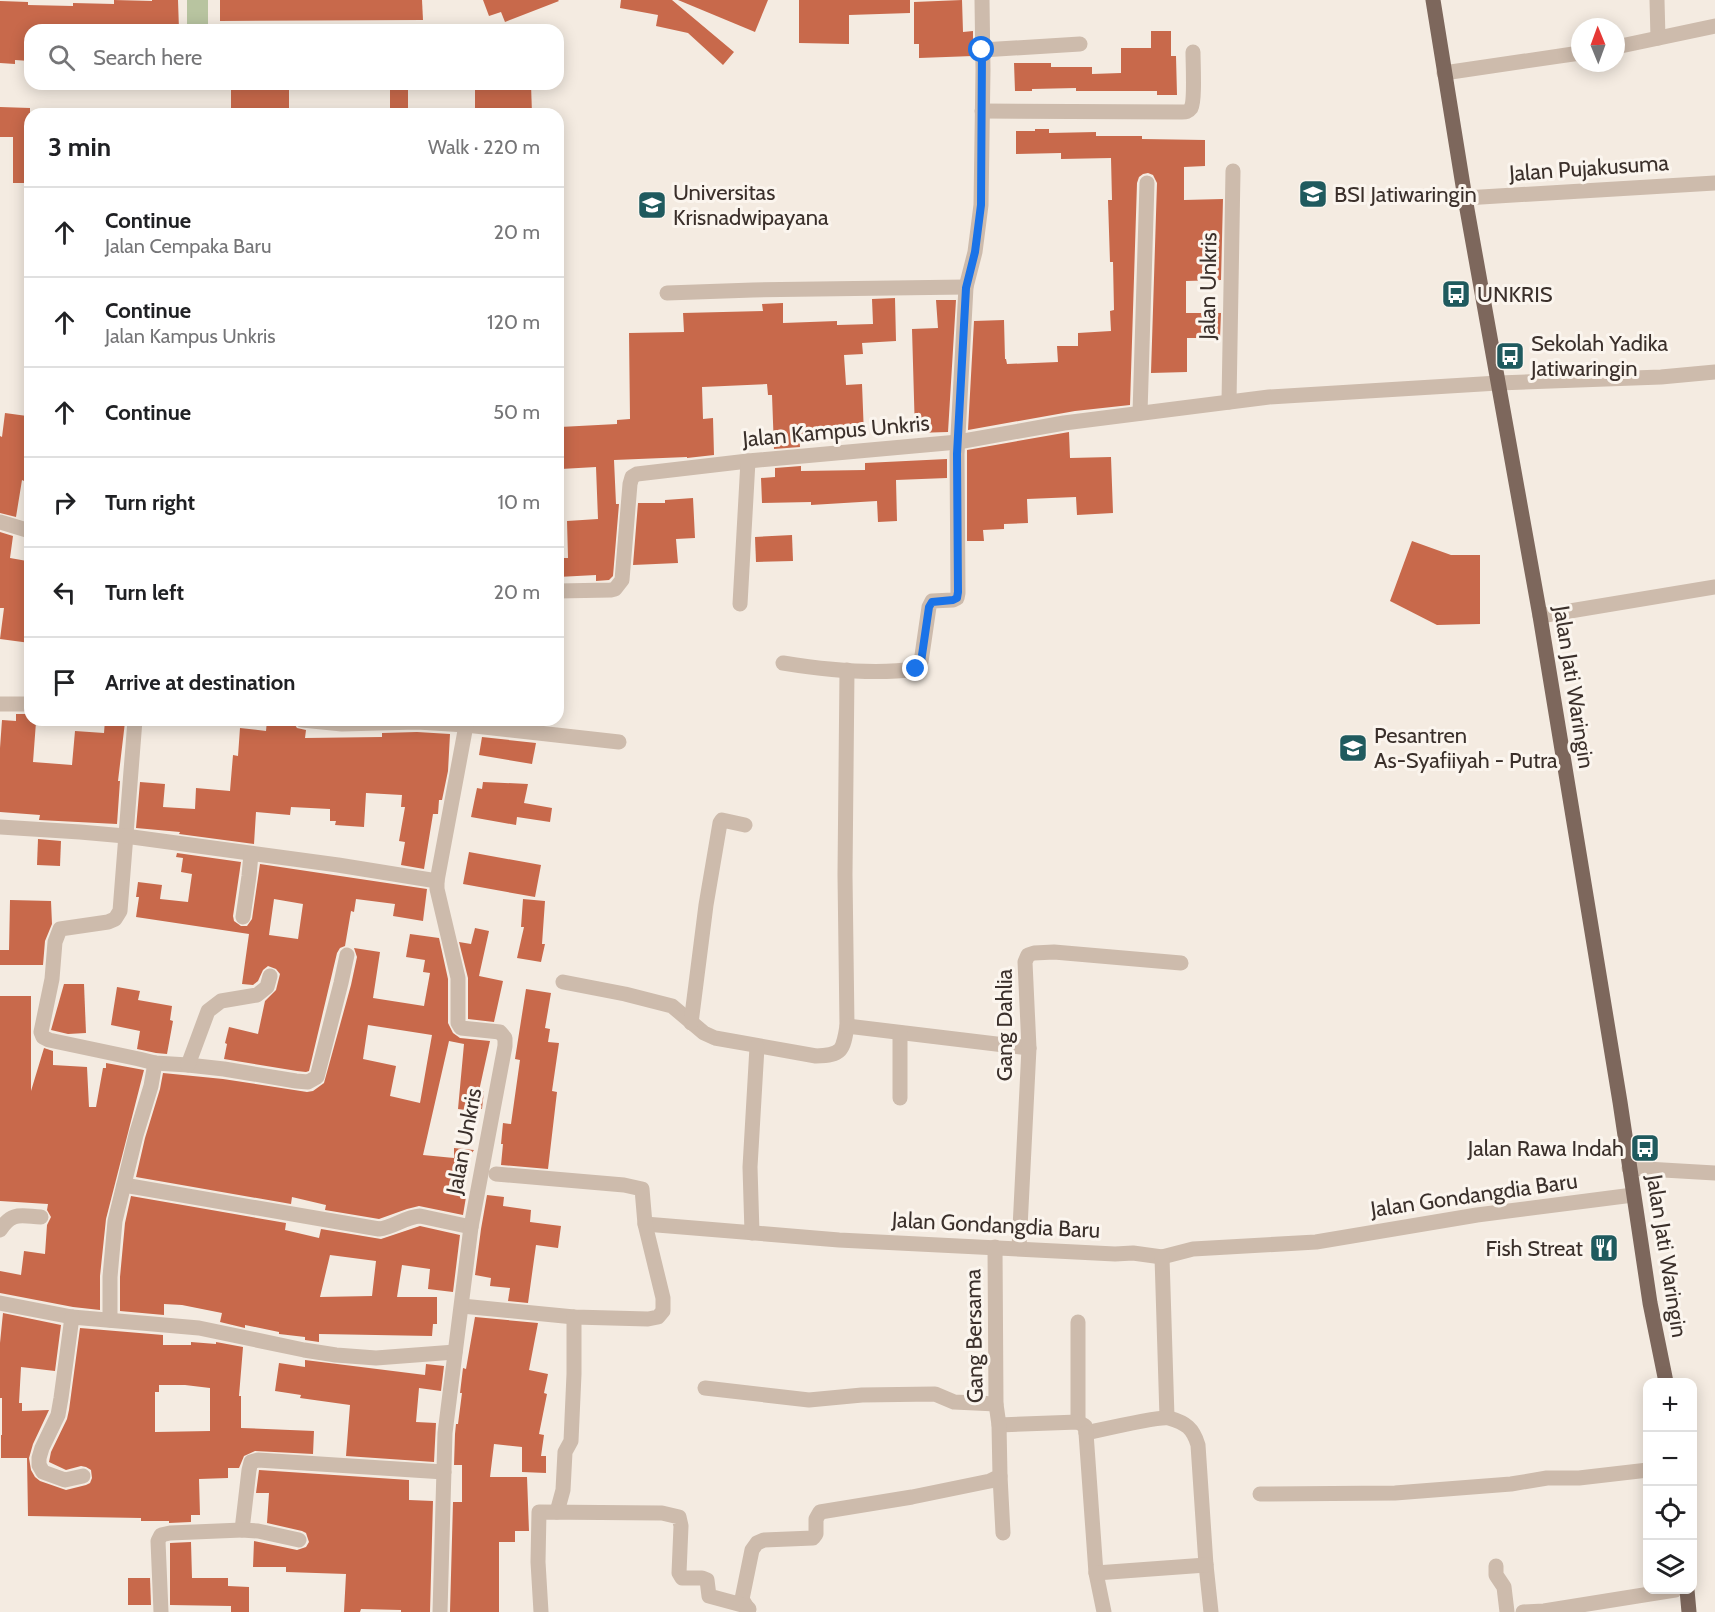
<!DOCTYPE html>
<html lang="en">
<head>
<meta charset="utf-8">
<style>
	:root { --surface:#fff; --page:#f2f2f2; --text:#202124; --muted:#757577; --line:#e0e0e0 }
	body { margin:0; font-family:Cabin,sans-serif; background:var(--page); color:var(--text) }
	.controls { position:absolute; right:18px; bottom:18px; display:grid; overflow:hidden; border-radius:12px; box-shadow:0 3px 15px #0003 }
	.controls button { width:54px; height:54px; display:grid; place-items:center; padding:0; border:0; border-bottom:2px solid var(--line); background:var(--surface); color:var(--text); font:30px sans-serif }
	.compass { position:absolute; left:1571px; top:18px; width:54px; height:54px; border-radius:50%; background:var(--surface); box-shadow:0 3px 15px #0003; rotate:359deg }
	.stop { position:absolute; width:18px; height:18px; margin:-14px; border:4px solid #1a73e8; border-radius:50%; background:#fff }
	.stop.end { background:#1a73e8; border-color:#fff; box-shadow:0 2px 6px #0008 }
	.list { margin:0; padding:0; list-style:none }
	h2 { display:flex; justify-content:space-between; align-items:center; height:78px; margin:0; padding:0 24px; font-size:26px }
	h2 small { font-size:20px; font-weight:400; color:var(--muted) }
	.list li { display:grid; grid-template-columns:39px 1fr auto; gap:18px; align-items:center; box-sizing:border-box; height:90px; padding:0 24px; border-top:2px solid var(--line) }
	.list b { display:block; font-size:22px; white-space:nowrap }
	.list p { margin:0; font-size:20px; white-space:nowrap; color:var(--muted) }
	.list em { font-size:20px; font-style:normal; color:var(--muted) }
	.icon { flex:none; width:33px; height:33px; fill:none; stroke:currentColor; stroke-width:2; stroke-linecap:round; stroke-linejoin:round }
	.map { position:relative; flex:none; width:1715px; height:1612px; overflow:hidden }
	.search { position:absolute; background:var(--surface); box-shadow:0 3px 15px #0003; left:24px; top:24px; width:540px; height:66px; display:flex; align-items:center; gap:15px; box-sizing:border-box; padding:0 21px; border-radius:18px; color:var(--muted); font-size:22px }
	.panel { position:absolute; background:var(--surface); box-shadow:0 3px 15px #0003; left:24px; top:108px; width:540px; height:618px; border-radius:18px }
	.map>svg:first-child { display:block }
	.green { fill:#b8c4a0 }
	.building { fill:#c8694b; fill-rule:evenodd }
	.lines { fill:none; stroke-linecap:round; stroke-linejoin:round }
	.street { stroke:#cdbbac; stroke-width:15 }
	.primary { stroke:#7d675c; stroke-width:15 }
	.route { stroke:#1a73e8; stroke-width:8 }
	.labels { text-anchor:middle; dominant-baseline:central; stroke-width:6; stroke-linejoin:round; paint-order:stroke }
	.street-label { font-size:22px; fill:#3b302b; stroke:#fbf5ee }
	.poi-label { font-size:22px; fill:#3b302b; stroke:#fbf5ee; text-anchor:start }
</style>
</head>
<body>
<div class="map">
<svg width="1715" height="1612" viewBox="0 0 1715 1612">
	<rect width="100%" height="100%" fill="#f4ebe1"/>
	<rect class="green" x="187" y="0" width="21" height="30"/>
	<g class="building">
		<path d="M114,0L152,1V0H178L179,30H30V61L15,60V64L0,63V1L28,2V5L73,6V3L114,4Z"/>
		<path d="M220,0H422L423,20L220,21Z"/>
		<path d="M483,0H558L559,1L505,22L501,12L489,16Z"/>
		<path d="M621,0H672L734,52L723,65L688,33L656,26L658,15L620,8Z"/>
		<path d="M678,0H768L755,32Z"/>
		<path d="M799,0H910V13L849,15V44L799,43Z"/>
		<path d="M962,0L963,32L973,31V56L919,58V44H914V2Z"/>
		<path d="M1151,31H1171V56H1176L1177,95H1157V91H1076V88L1032,89V91H1015L1014,63H1051V67H1092V74L1121,73V48H1151Z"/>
		<rect x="231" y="84" width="58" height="30"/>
		<rect x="390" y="84" width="18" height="26"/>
		<path d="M475,84H531L532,114H475Z"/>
		<path d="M0,107L30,108V183H13V137H0Z"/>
		<path d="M1035,129H1049V133L1096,132V136H1142V139L1205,140V166L1184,167V200L1223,199L1221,280L1186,281V313H1221L1220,338H1187V372L1151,373L1157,183L1153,175L1148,173L1143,174L1139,177L1137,183L1130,405L1075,411L968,430L974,321L1004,320L1005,359H1006L1007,364L1058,362L1057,346H1078V333L1111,331L1110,311L1114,310L1113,262H1110L1108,200H1112L1111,158L1061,159V153L1016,154V131H1035Z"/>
		<path d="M895,298L896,341L862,343L863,354L844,355L846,385L862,384L864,435H848V431L799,434L800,447L774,449L772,395H768L767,384L702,387L703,419L713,418L714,455L687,458V457L614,460L616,504H619L613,576L609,580L596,581V575L558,577V558H568L567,521L598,519L596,467L561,469L560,427L617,424V420L630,419L629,333L684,332L683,313L763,311L762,304L783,303V323L837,321V325L873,324L872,299Z"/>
		<path d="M936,300H956L948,432L915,433L912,329L938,328Z"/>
		<path d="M5,413L27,416L24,440L30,441L24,481L22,480L16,517L0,513V436L2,437Z"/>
		<path d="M1069,432L1070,458L1111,457L1113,513L1077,515L1076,497L1027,499L1028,523L1004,524V529L983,530L984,541H967V450Z"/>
		<path d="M947,459V478L896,480L897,521L878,522L877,501L811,505V502L762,503L761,478L775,477V468L801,466V471L865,470V463Z"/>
		<path d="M693,498L695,538L676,539L678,563L633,565L638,503H665V500Z"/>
		<path d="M0,532L13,536L10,558L27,561L26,569H30V643L0,639L4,608H0Z"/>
		<path d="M792,535L793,561L756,562L755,537Z"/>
		<path d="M1412,541L1451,555H1480V624L1437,625L1390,601Z"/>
		<path d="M16,714H30V722H36L33,762L72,765L75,731L104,733L105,720L125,722L118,781H120L117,824L39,820L40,815L0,812V748L2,720L16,721Z"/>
		<path d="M267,720L293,722L297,728L306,730L305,738L382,737V733L417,732L450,734L448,771L442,800H439L438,814H433L424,869L401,865L405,842L399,841L405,807H401L402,795L366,793L364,827L335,825L336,821H330V809L291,807L290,815L256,812L254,844L179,834L180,832L136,828L140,782L165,784L163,807L195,809L196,788L230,791L233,755L238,756L240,728L266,731Z"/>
		<path d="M482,737L536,743L532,764L479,755Z"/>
		<path d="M483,782L528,784L524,803L552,808L550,822L517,817L516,825L471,817L477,788L482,789Z"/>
		<path d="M38,839L61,841L60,866L37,865Z"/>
		<path d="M469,852L541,865L535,897L463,884Z"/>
		<path d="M177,853L241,862L233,916L234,921L241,926H247L252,919L260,864L427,889L423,921L393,916L395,904L356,899L354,912L351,911L345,946L340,948L337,953L309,1071L306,1072L297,1071L224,1059L227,1044L225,1043L229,1027L258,1034L265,1001L276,990L280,974L276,969L268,966L263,970L258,981L253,985L242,984L249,934L136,917L139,897H136L138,882L162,885L160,899L188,902L192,874L181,872L183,858L176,857ZM274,899L303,904L298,939L269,935Z"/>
		<path d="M523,899L545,901L542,944H545L541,962L517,958L524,927H521Z"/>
		<path d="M10,900L51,901L52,924L45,941L43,965H0V950H9Z"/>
		<path d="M475,928L489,931L479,976L503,981L494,1022L468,1019V978L459,942L471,944Z"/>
		<path d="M410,934L439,938L448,979V1023L453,1033L460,1038L490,1041L479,1091H484L482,1109L473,1108V1111L458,1109L464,1044L449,1041L423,1155L454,1158V1148L474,1150L446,1189L467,1191L463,1215L419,1206L407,1209L379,1219L325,1210L326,1205L292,1197L291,1204L136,1177L145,1138L160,1089L163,1073L223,1079L307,1092L313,1091L324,1083L351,985L357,957L354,948L380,952L373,998L424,1006L430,973L423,972L425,960L406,957ZM368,1025L432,1035L420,1103L390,1096L396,1066L363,1059Z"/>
		<path d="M64,984H84L86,1033L68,1034L51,1030Z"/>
		<path d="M117,987L140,991L138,1000L172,1006L170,1020L173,1021L167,1054L156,1053L137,1049L140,1031L111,1025Z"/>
		<path d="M526,989L551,993L545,1028L550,1029L548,1042L559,1043L552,1091L557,1092L548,1169L501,1165L503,1144H501L503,1123L511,1124L520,1060L515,1059Z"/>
		<path d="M0,996H31V1091L44,1048L53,1051V1065L87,1067L89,1107H96L103,1068H106V1063L144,1070L106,1219L100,1276V1310L73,1307L0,1293V1271L21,1275L24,1251L45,1254L47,1225L51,1217L47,1210L48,1204L0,1201Z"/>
		<path d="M487,1195L504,1197L503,1206L531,1210L530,1222L561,1226L558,1248L536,1245L528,1303L508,1301L510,1288L490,1286L491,1278L475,1275L481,1229Z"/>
		<path d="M131,1196L286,1223L285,1230L319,1238L321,1229L381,1239L420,1226L460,1235L453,1292L428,1289L430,1269L402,1265L397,1297H437V1324H433L432,1336L319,1334V1342L305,1340V1337L279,1334V1332L245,1325V1328L220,1322L222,1313L182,1305L164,1304V1315L120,1311V1277L125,1223ZM330,1255L376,1261L372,1296L320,1297Z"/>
		<path d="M3,1313L61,1325L55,1371L21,1367L19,1403H22V1411L49,1410L33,1444L29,1458L31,1470L35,1477L40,1481L66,1490L86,1485L90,1483L92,1478L91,1470L86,1467L81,1466L66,1470L49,1462L51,1452L67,1419L69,1410L80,1328L163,1335V1345H191V1342L216,1344V1342L243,1347L239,1396H241V1428L314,1431L313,1454L255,1451L244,1456L239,1468H228V1478L199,1479L200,1515H191V1522L169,1523V1521H141V1518L28,1516L27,1458H1V1435H2V1398H0V1343ZM159,1385H185L210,1388V1431L155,1432V1392H159Z"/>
		<path d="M475,1317L538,1323L529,1370L548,1374L544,1393L547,1394L539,1434L544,1435L541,1456H546V1473L522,1472V1447L494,1444L490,1477H527L529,1531H515V1542H499V1612H450L453,1502H462V1465H454L455,1434L456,1424H458L462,1393H460L463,1368L466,1369Z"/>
		<path d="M305,1360L425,1375L426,1364L444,1366L441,1391L419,1388L416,1422L436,1423L434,1462L346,1456L350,1405L300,1398L301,1395L275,1391L279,1363L305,1367Z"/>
		<path d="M259,1470L409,1480V1500L433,1501L430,1612H401V1610L361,1609L360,1612H344L346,1574L286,1572V1567H253L254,1541L297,1550L306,1547L309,1542L306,1533L302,1531L267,1523L269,1493H256Z"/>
		<path d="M191,1542L192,1578H228V1586L249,1587V1612H231V1606L170,1605V1543Z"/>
		<path d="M128,1578H150L151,1605H128Z"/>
	</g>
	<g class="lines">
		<g class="street">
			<path d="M1657,0L1658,38"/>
			<path d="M1616,47L1715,26"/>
			<path d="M982,50L1080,44"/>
			<path d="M1444,73L1580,53"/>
			<path d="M982,111L1182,112C1186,112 1188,112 1191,108C1195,101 1193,63 1193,52"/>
			<path d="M1465,198L1715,183"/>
			<path d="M667,293L753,290L966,287"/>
			<path d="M1229,402L1233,171"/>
			<path d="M1140,413L1147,183"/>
			<path d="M0,522L30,531"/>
			<path d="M558,591L611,590L615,589L622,580L630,484L632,477L637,474L748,461L958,442L1064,423L1269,397L1498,383L1661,377L1715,372"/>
			<path d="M740,604L748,461"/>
			<path d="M1540,616L1715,587"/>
			<path d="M783,663C826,670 872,675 916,669L921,662L929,607L932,601L953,600L957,598L958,593L957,454L966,287L975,252L981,205L983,70L982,0"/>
			<path d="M0,704H30"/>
			<path d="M135,720L120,911L115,919L108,922L60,929L55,942L52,979L41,1032L43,1037L49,1040L139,1059L155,1063L188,1065L224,1069L296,1081L308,1082L317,1077L341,983L347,955"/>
			<path d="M302,720L342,724L417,722L466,725L619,742"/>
			<path d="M0,827L80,832L125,836L338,865L437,881"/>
			<path d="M243,917L249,876L251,854"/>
			<path d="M563,982L625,994L672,1006L704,1033L715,1038L816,1056C842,1055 843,1051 847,1026L845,875L847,670"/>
			<path d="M691,1023L706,905L720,823L722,820L745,825"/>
			<path d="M847,1026L1029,1048"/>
			<path d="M188,1065L208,1011L221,1001L257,995L267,987L270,976"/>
			<path d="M900,1098V1033"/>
			<path d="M1629,1168L1715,1173"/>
			<path d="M124,1185L379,1229C394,1227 405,1217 420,1216L471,1227"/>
			<path d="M645,1224L839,1240L1115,1254L1133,1253L1162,1257L1193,1249L1316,1242L1477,1215L1633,1195"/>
			<path d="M0,1230C12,1211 21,1216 41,1217"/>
			<path d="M752,1233L750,1167L757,1047"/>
			<path d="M1019,1248L1029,1048L1025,962L1028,955L1034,953L1054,952L1181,963"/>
			<path d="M1162,1257L1167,1417"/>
			<path d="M0,1303L72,1317L199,1328L304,1350L336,1355L376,1358L455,1352"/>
			<path d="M462,1306L574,1317L648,1319L658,1317L663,1311V1298L645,1224L642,1189L624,1185L496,1174"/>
			<path d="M72,1317L61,1398L58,1415L42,1448L39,1458V1465L43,1472L65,1480L83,1476"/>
			<path d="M110,1320V1277L115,1221L136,1135L151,1086L155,1063"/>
			<path d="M1078,1322V1422"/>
			<path d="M705,1388L809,1400L862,1395L935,1394L954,1402L996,1404"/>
			<path d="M999,1425L1078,1422L1085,1426L1086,1433C1100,1430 1159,1416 1169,1418C1186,1423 1193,1428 1198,1445L1206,1565L1211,1612"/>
			<path d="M1086,1433L1096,1573L1104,1612"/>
			<path d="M1000,1476L1003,1533"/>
			<path d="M1260,1494L1395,1493L1511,1484L1547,1478H1579L1648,1470"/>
			<path d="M557,1512L563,1490L565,1452L571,1441L574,1374V1317"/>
			<path d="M299,1540L258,1531L242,1530L249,1470L251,1462L258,1460L444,1472"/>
			<path d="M1496,1566V1575L1504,1587L1507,1612"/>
			<path d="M1096,1573L1206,1565"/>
			<path d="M746,1606L742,1599L752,1550L757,1543L764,1540L813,1538L816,1534V1519L820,1512L912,1497L990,1481L1000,1476L999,1425L996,1404L995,1247"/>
			<path d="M161,1612L158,1541L161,1535L170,1533L242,1530"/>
			<path d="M440,1612L445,1433L471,1227L505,1046V1038L500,1032L461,1028L458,1023V978L437,889V881L467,720"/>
			<path d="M541,1612L538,1562L539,1512L662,1513L679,1517L681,1526L679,1573L682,1578H702L707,1580L709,1596L746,1606L749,1609"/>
			<path d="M1523,1612L1544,1611L1675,1590"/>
		</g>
		<g class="primary">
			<path d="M1433,0L1465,198L1540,616L1620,1102L1650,1303L1666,1382"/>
			<path d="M1687,1590L1689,1612"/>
		</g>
	</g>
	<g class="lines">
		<path class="route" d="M916,669L921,662L929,607L932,602L953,600L957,598L958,592L957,454L966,288L975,252L981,205L982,50"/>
	</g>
	<defs>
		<g id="university-square" transform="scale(1.5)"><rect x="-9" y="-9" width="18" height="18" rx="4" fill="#1f5a5e" stroke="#fbf5ee"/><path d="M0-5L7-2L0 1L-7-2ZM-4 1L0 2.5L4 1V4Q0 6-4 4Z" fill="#fff"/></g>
		<g id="bus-square" transform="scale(1.5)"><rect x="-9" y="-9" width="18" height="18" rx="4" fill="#1f5a5e" stroke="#fbf5ee"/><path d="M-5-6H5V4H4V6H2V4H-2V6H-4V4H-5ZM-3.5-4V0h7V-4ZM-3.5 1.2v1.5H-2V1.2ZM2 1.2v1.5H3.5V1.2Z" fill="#fff"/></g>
		<g id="school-square" transform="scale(1.5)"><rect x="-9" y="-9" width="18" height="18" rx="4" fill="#1f5a5e" stroke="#fbf5ee"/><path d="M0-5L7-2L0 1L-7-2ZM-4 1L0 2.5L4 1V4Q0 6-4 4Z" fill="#fff"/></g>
		<g id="restaurant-square" transform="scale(1.5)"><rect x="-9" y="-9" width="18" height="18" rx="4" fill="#1f5a5e" stroke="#fbf5ee"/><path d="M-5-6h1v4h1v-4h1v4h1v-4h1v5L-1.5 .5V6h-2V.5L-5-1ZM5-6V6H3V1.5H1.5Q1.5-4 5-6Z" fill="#fff"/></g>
	</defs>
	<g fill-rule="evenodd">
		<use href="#university-square" x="1313" y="194"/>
		<use href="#university-square" x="652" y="205"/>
		<use href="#bus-square" x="1456" y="294"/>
		<use href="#bus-square" x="1510" y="356"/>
		<use href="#school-square" x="1353" y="748"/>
		<use href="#bus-square" x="1645" y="1148"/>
		<use href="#restaurant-square" x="1604" y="1248"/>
	</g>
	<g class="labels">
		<g class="street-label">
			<text transform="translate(1589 168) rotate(-4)">Jalan Pujakusuma</text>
			<text transform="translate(1208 286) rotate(-89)">Jalan Unkris</text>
			<text transform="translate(836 431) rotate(-5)">Jalan Kampus Unkris</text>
			<text transform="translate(1574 687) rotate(81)">Jalan Jati Waringin</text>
			<text transform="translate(1004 1025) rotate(-90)">Gang Dahlia</text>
			<text transform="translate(464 1141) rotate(-79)">Jalan Unkris</text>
			<text transform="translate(1474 1195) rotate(-8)">Jalan Gondangdia Baru</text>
			<text transform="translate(996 1225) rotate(3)">Jalan Gondangdia Baru</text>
			<text transform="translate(1667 1256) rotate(81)">Jalan Jati Waringin</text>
			<text transform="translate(974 1336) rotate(-91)">Gang Bersama</text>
		</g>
		<g class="poi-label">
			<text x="673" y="192">Universitas<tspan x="673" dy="25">Krisnadwipayana</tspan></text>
			<text x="1334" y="194">BSI Jatiwaringin</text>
			<text x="1477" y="294">UNKRIS</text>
			<text x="1531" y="343">Sekolah Yadika<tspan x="1531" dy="25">Jatiwaringin</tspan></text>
			<text x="1374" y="735">Pesantren<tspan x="1374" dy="25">As-Syafiiyah - Putra</tspan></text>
			<text x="1624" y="1148" text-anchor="end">Jalan Rawa Indah</text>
			<text x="1583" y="1248" text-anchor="end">Fish Streat</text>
		</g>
	</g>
</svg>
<div class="controls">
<button>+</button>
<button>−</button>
<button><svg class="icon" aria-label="locate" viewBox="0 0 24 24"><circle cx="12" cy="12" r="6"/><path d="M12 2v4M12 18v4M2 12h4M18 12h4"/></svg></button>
<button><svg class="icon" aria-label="layers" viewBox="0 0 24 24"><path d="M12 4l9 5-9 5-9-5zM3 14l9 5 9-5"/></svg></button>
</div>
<svg class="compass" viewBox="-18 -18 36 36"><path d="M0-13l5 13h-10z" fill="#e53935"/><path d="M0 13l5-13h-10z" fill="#757577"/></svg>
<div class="stop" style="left:982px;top:50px"></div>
<div class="stop end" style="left:916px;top:669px"></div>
<div class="search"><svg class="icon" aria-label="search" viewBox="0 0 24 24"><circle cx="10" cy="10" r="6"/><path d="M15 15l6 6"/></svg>Search here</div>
<section class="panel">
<h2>3 min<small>Walk · 220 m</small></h2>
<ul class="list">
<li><svg class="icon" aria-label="ahead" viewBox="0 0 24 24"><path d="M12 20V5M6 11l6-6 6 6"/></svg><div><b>Continue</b><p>Jalan Cempaka Baru</p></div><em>20 m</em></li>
<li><svg class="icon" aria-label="ahead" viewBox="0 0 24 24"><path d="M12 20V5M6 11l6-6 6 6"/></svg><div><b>Continue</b><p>Jalan Kampus Unkris</p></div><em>120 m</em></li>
<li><svg class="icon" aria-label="ahead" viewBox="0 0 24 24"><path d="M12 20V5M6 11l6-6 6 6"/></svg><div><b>Continue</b></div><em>50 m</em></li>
<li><svg class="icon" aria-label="right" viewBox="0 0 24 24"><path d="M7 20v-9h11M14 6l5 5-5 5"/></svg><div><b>Turn right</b></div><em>10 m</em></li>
<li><svg class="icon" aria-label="left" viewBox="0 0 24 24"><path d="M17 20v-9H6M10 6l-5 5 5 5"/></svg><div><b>Turn left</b></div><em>20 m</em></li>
<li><svg class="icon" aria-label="arrive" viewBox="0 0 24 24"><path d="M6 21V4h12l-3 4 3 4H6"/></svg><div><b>Arrive at destination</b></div></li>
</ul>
</section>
</div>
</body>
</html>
